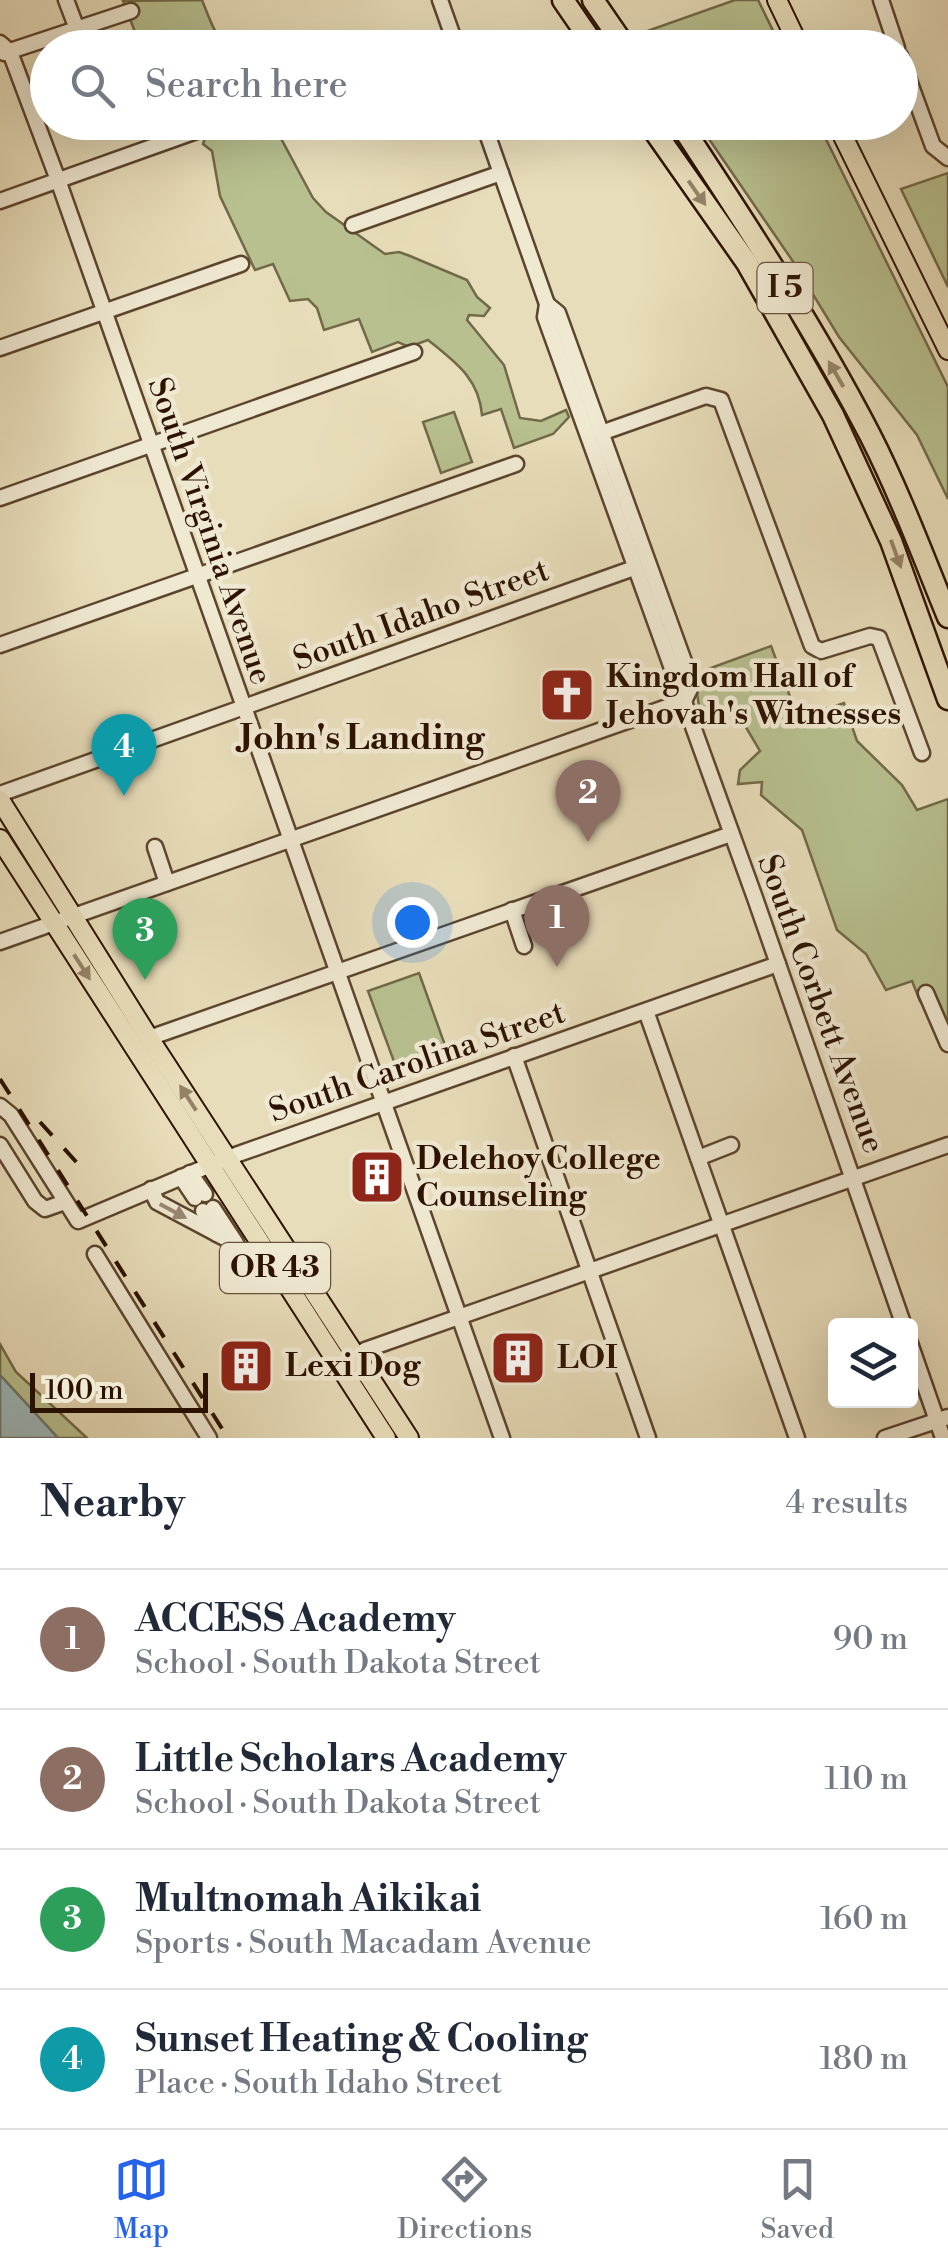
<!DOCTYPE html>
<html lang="en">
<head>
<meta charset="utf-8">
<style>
	:root { --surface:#fff; --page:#f6f6f7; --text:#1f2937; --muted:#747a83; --line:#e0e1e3; --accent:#2563eb }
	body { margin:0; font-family:"Libre Bodoni",serif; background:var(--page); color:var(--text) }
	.controls { position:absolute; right:30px; bottom:30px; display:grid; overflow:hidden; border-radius:10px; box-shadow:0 10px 40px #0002 }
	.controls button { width:90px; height:90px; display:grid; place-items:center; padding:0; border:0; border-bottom:2px solid var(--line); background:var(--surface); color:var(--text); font:50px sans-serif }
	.scale { position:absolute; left:30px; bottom:25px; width:178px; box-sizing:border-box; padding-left:10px; border:5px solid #2d1200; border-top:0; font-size:28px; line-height:35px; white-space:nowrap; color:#2d1200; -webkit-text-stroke:8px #f0e9d2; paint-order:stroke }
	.you { position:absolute; left:412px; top:922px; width:35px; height:35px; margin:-25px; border:8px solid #fff; border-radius:50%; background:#1a73e8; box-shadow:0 0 0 15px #1a73e833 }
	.badge { display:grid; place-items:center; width:65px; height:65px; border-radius:50%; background:var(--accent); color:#fff; font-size:32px; font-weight:700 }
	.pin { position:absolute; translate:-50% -82px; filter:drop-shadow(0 2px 5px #0008) }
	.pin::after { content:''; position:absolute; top:52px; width:35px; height:30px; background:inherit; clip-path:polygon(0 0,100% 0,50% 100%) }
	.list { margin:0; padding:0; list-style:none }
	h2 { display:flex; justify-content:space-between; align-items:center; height:130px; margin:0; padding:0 40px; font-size:42px }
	h2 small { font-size:32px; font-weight:400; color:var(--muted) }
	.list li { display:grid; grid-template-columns:65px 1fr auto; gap:30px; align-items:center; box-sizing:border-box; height:140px; padding:0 40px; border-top:2px solid var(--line) }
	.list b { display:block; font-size:38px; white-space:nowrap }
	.list p { margin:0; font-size:32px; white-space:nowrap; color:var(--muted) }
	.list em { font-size:32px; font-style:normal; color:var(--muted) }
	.icon { flex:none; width:55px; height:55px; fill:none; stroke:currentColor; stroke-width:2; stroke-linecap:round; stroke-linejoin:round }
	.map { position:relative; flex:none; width:948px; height:1438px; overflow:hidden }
	.search { position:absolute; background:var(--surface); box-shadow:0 10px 40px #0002; left:30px; right:30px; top:30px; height:110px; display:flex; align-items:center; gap:25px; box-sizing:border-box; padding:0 35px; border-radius:55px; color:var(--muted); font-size:38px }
	.sheet { height:690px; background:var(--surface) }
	nav { display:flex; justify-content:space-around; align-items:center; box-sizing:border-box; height:140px; border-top:2px solid var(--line); background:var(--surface); font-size:28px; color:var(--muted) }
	nav a { display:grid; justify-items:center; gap:5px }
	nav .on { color:var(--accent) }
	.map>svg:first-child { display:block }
	.green { fill:#b8c08f; stroke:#726948; stroke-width:2.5 }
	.water { fill:#9cb9bb; stroke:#707670; stroke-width:2.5 }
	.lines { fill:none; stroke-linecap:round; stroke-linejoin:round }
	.minor-casing { stroke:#5c452e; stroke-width:19 }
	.major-casing { stroke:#2d1200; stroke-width:22 }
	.highway-casing { stroke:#2d1200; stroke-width:25 }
	.minor { stroke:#f0e9d2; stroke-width:14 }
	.major { stroke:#e8ddba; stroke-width:18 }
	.highway { stroke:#e8ddba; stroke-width:20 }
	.rail { stroke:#2d1200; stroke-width:4; stroke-dasharray:18 18; stroke-linecap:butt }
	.oneway { fill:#948266 }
	.oneway2 { fill:#988874 }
	.labels { text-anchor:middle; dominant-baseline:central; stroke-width:9; stroke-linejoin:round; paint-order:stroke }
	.shield { fill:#f0e9d2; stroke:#68523f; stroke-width:2.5 }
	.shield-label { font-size:30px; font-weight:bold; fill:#2d1200 }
	.street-label { font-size:32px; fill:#2d1200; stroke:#f0e9d2 }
	.poi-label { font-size:32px; font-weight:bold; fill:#2d1200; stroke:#f0e9d2; text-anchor:start }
	.neighbourhood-label { font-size:35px; font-weight:bold; fill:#2d1200; stroke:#f0e9d2 }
</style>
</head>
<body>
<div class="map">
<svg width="948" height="1438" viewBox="0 0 948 1438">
	<rect width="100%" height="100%" fill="#e8ddba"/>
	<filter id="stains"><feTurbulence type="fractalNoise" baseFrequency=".002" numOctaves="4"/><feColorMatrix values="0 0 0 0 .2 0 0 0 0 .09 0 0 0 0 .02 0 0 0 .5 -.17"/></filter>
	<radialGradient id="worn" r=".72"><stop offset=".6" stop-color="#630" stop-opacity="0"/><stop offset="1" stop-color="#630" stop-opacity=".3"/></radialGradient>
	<g class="green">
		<path d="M202,0C208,15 214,33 224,46L239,41L241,47H145L137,37L123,1Z"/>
		<path d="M735,0H758L781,47H642L633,36Z"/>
		<path d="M698,123H818L948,387V499L917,435L839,337L792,260Z"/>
		<path d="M209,126L239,131H277L313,198L326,212L385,254L399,252L410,256L467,280L477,297L490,308L484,316L469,315L467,320L504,365L520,418L541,421L566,410L569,417L553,434L514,448L501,409L482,415C479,378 455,362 428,340L409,347L398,342L372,352L359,319L324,330L317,308L308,299L290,301L273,264L255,270L220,196L212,151L203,144Z"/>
		<path d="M948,173V287L901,189Z"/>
		<path d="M454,412L472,462L441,473L423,422Z"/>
		<path d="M771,646L798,718L844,703L857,741L902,785L917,810L948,799V1030L920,1001L912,981L886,990L866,954L837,930L802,830L761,795L762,782L738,784L740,770L760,751L737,712L699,706L694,674Z"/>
		<path d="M419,973L446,1048L396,1067L368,991Z"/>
		<path d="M0,1344L16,1372L87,1438H58L0,1375Z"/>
	</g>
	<path class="water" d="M0,1375L58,1438H0Z"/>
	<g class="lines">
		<g class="minor-casing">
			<g id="minor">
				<path d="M66,0L77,29"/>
				<path d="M440,0L457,48"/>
				<path d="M881,0L897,48"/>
				<path d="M0,43L10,52L58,180L502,1438"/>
				<path d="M437,48L455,41"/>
				<path d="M4,53L131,11"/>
				<path d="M900,56L933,146L948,158"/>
				<path d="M483,122L547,304L545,317L755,898L904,1326"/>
				<path d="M0,201L205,128"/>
				<path d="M353,225L501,173"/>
				<path d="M547,304L558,313L690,678L691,687L684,701"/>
				<path d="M0,348L241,264"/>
				<path d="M601,433L706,396L721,400L812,646L821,651L870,636L879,638L922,753"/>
				<path d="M0,498L414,352"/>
				<path d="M0,645L516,464"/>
				<path d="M0,794L634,568"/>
				<path d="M155,847L167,883"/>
				<path d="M512,910L524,946"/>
				<path d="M0,942L684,701"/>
				<path d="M926,993L948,1044"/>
				<path d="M646,1011L797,1438"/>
				<path d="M149,1038L731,834"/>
				<path d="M514,1056L648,1438"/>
				<path d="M0,1106L11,1115L78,1221L227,1158L778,964"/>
				<path d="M0,1145L35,1201L45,1209L65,1202"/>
				<path d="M698,1158L731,1145"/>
				<path d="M190,1173L205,1194"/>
				<path d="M181,1177L195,1198"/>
				<path d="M151,1189L157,1202L236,1244L252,1269L270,1259"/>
				<path d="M213,1208L236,1243"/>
				<path d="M203,1211L217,1234"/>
				<path d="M95,1254L209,1438"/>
				<path d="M910,1343L943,1438"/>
				<path d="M348,1363L365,1350L948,1145"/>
				<path d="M885,1438L948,1417"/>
			</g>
		</g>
		<g class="major-casing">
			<g id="major">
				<path d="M777,0L800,48"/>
				<path d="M836,122L948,350"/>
				<path d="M0,800L149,1038L409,1438"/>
				<path d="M0,839L386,1438"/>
			</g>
		</g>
		<g class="highway-casing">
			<g id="highway">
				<path d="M563,0L596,48"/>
				<path d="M593,0L626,48"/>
				<path d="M648,122L747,263L833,415L891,541L948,699"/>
				<path d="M679,122C746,224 814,327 870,435C900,494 923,556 948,617"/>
			</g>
		</g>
		<use href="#minor" class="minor"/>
		<use href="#major" class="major"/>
		<use href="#highway" class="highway"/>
		<g class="rail">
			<path d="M0,1079L228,1438"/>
			<path d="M40,1122L88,1175"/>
		</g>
	</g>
	<defs><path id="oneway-solid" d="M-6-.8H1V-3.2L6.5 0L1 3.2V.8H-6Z" transform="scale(2.5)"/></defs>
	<g class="oneway">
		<use href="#oneway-solid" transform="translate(697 193) rotate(55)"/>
		<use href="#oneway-solid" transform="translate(836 374) rotate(-120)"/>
		<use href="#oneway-solid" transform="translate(896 554) rotate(70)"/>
		<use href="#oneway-solid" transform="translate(82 967) rotate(57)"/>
		<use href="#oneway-solid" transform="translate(188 1098) rotate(-123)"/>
	</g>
	<use class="oneway2" href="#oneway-solid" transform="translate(173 1211) rotate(28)"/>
	<defs>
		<g id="church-square" transform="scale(2.875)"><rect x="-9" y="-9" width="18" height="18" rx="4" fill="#8f2418" stroke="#f0e9d2"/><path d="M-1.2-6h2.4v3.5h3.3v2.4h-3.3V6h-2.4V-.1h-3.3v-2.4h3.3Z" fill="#fff"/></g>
		<g id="building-square" transform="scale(2.875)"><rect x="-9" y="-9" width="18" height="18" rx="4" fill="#8f2418" stroke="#f0e9d2"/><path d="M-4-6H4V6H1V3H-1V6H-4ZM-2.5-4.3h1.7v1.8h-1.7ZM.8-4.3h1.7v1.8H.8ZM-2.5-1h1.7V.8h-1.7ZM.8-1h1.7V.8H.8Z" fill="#fff"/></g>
	</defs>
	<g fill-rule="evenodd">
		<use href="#church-square" x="567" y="695"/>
		<use href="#building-square" x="377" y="1177"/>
		<use href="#building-square" x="518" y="1358"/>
		<use href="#building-square" x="246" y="1366"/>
	</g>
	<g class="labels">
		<g class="shield">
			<rect x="757.5" y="263" width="55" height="50" rx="8"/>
			<rect x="220" y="1243" width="110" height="50" rx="8"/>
		</g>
		<g class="shield-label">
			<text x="785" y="288">I 5</text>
			<text x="275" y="1268">OR 43</text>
		</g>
		<g class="street-label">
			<text transform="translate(210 531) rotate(71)">South Virginia Avenue</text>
			<text transform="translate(421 615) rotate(-20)">South Idaho Street</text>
			<text transform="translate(821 1004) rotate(70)">South Corbett Avenue</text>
			<text transform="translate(417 1062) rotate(-19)">South Carolina Street</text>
		</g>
		<g class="poi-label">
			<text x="606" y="677">Kingdom Hall of<tspan x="606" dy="37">Jehovah's Witnesses</tspan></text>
			<text x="416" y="1159">Delehoy College<tspan x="416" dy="37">Counseling</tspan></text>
			<text x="557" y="1358">LOI</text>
			<text x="285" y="1366">Lexi Dog</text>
		</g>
		<g class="neighbourhood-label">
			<text x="362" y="738">John's Landing</text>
		</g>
	</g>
	<rect width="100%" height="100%" filter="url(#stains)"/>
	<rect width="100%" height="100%" fill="url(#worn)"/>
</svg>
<div class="controls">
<button><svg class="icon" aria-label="layers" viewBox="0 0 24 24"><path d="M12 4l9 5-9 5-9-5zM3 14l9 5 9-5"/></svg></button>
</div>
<div class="scale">100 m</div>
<div class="you"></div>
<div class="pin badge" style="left:557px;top:967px;background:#8d6e63">1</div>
<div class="pin badge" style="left:588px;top:842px;background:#8d6e63">2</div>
<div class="pin badge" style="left:145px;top:980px;background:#2e9e5b">3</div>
<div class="pin badge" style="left:124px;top:796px;background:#0f9aa8">4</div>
<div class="search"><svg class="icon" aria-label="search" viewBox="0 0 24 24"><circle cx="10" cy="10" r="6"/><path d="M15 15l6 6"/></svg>Search here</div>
</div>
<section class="sheet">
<h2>Nearby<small>4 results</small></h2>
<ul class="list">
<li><span class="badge" style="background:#8d6e63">1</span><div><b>ACCESS Academy</b><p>School · South Dakota Street</p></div><em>90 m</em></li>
<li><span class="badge" style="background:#8d6e63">2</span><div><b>Little Scholars Academy</b><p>School · South Dakota Street</p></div><em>110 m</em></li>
<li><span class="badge" style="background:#2e9e5b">3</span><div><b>Multnomah Aikikai</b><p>Sports · South Macadam Avenue</p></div><em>160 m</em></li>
<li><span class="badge" style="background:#0f9aa8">4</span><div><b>Sunset Heating &amp; Cooling</b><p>Place · South Idaho Street</p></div><em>180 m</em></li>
</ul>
</section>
<nav>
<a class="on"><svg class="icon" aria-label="map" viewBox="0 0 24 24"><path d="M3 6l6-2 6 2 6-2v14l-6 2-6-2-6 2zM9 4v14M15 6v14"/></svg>Map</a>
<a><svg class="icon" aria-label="directions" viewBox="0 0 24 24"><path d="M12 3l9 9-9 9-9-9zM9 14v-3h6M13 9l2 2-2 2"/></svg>Directions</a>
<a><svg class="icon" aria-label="saved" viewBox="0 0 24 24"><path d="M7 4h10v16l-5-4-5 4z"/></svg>Saved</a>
</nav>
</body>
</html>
